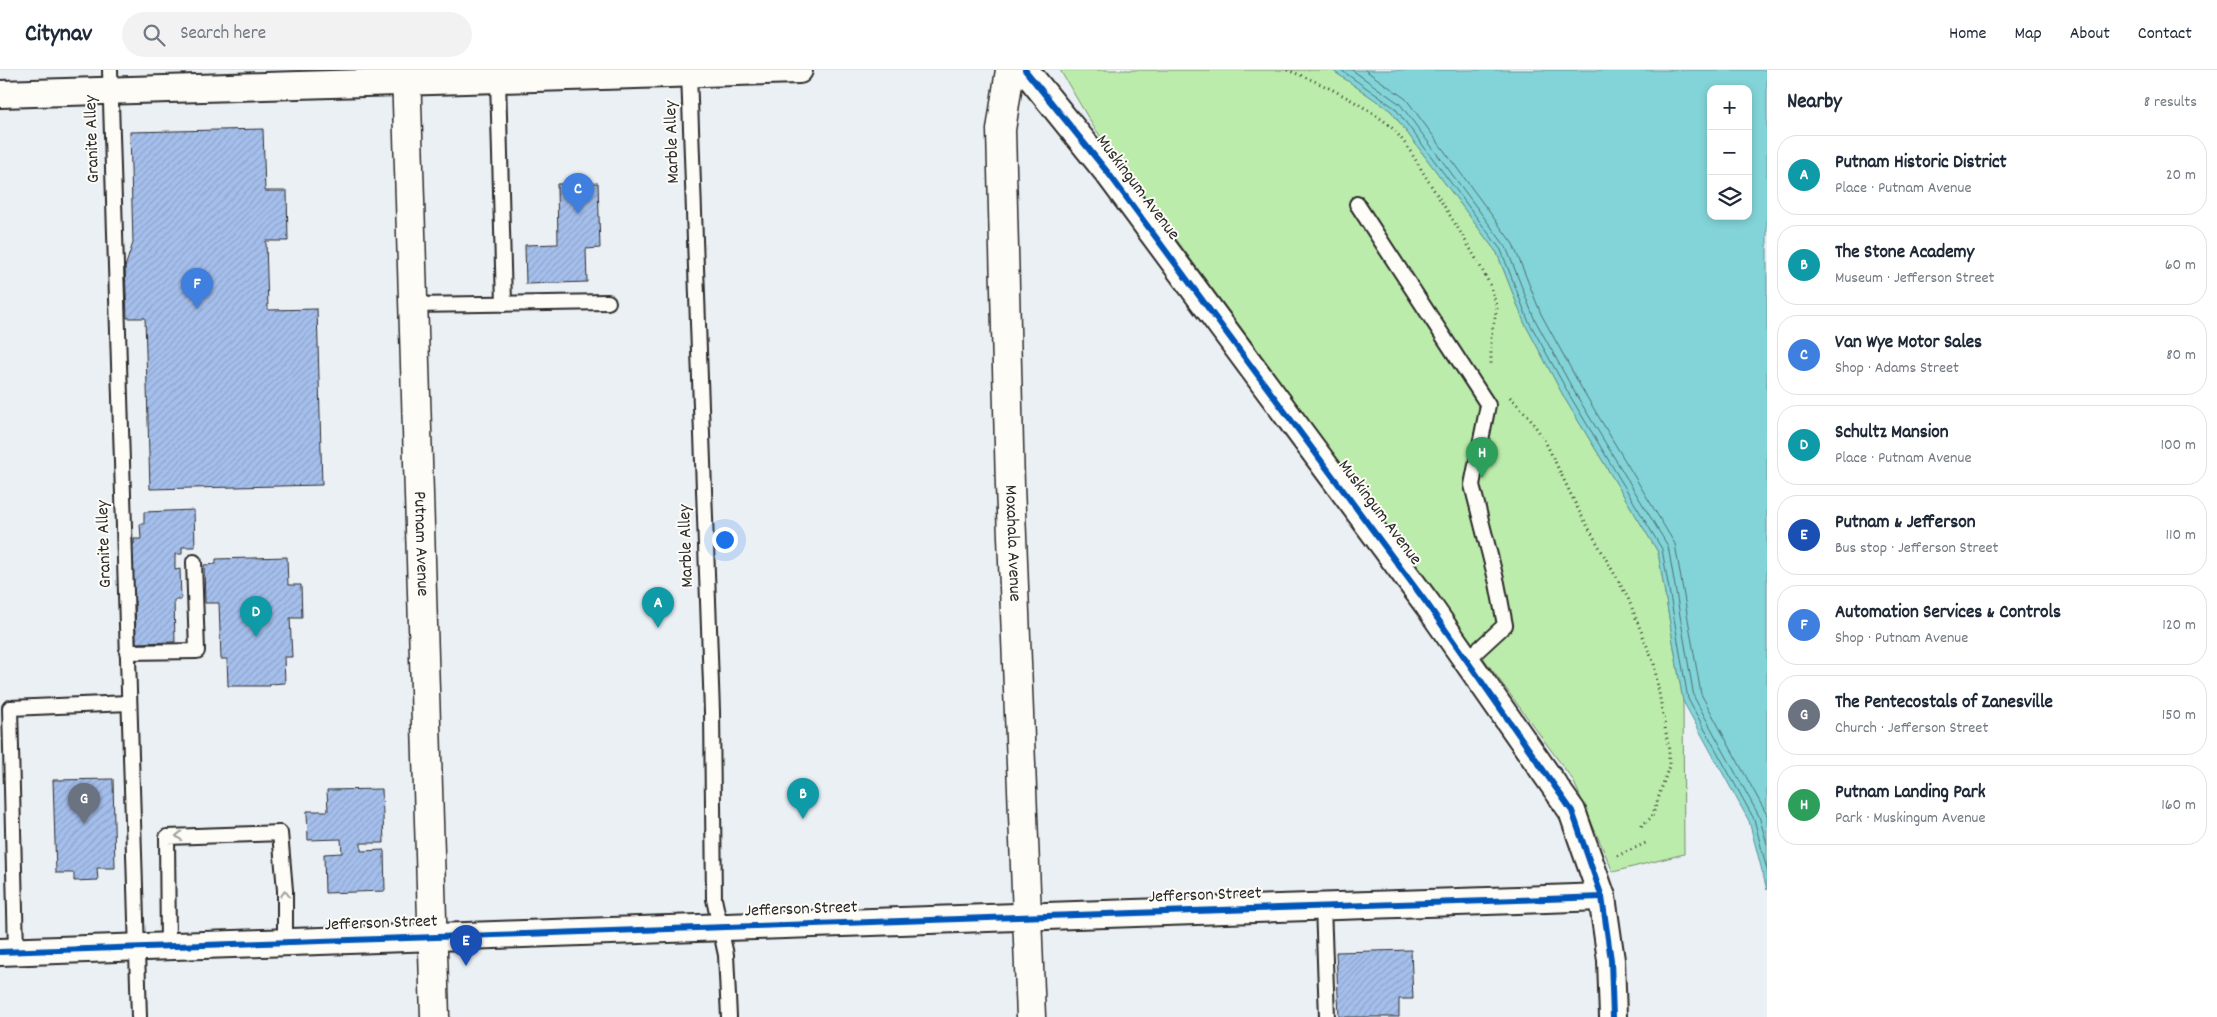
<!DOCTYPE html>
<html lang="en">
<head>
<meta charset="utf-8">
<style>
	:root { --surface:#fff; --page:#f2f2f3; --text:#1f2937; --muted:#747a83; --line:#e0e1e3; --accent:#111827 }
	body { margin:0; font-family:Dekko,sans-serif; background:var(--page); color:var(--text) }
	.controls { position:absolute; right:15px; top:15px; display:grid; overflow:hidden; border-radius:10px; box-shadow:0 2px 8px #0003 }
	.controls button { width:45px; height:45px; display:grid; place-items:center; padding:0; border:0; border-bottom:1px solid var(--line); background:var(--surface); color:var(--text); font:25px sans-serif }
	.you { position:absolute; left:724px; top:469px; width:18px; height:18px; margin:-12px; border:4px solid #fff; border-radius:50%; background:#1a73e8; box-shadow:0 0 0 8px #1a73e833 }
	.badge { display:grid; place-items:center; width:32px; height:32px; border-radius:50%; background:var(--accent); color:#fff; font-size:16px; font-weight:700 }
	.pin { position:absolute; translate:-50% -41px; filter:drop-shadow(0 1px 2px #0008) }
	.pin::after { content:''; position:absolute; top:26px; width:18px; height:15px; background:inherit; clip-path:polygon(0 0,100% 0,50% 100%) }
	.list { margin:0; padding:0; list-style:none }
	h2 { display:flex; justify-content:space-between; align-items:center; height:65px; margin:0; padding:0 20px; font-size:21px }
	h2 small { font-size:16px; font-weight:400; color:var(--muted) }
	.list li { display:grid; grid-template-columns:32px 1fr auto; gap:15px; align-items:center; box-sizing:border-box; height:80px; margin:0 10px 10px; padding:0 10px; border:1px solid var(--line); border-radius:20px }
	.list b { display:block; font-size:19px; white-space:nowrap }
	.list p { margin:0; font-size:16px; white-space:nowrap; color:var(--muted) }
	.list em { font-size:16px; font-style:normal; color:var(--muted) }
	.icon { flex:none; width:28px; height:28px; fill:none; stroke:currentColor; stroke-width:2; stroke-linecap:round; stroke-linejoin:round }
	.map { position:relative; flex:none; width:1767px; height:947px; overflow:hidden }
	header { display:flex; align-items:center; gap:30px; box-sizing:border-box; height:70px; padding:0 25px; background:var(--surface); border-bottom:1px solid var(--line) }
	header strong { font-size:24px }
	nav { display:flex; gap:28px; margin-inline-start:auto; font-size:18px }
	.search { width:350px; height:45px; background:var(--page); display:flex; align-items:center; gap:12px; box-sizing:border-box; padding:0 18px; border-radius:28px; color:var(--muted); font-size:19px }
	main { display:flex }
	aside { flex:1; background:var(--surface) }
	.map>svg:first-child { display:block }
	.park { fill:#bcecab; stroke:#748c6b }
	.water { fill:#82d4d8; stroke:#5f9093; fill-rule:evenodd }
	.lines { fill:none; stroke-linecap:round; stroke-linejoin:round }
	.shore { stroke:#4e6f70; stroke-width:1 }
	.building { fill:url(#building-hatch); stroke:#2b2b2b }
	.service-casing { stroke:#2b2b2b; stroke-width:18 }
	.minor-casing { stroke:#2b2b2b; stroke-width:30 }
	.tertiary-casing { stroke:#2b2b2b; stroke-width:31 }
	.primary-casing { stroke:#2b2b2b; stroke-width:31 }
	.path { stroke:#2b2b2b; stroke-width:3; stroke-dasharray:1 4; stroke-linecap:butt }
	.service { stroke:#fdfcf7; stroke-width:14 }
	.minor { stroke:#fdfcf7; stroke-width:26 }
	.tertiary { stroke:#fdfcf7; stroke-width:28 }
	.primary { stroke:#fdfcf7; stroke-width:28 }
	.cycleway-casing { stroke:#fdfcf7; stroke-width:9 }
	.cycleway { stroke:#0057b8; stroke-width:6 }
	.oneway { stroke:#9e9e9b }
	.labels { text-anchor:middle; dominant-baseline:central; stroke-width:4; stroke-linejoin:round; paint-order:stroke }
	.street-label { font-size:18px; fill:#2b2b2b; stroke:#fdfcf7 }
</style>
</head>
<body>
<header>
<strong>Citynav</strong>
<div class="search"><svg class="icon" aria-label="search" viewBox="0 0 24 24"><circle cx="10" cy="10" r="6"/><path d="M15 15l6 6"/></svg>Search here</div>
<nav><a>Home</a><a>Map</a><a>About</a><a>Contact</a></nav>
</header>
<main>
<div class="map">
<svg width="1767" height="947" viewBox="0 0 1767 947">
	<defs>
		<pattern id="building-hatch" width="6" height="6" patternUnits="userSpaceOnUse" patternTransform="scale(1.25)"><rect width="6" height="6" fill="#a5bfec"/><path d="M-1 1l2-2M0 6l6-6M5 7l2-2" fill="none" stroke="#8ea4cb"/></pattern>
	</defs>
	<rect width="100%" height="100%" fill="#ebf0f5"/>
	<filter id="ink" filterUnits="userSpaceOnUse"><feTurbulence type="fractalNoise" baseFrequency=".02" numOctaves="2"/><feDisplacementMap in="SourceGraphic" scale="10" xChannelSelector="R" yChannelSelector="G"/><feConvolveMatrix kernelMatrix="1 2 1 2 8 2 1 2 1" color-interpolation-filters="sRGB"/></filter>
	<g filter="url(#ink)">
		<path class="park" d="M1060,0H1332L1391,41L1497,183L1524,252L1565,329L1658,482L1683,631L1684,784L1613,802L1573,710L1093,56Z"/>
		<path class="water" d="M1332,0H1767V820L1749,751L1683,631L1658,482L1565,329L1524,252L1497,183L1391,41ZM1711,19H1748V146H1711Z"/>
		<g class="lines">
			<g class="shore">
				<path d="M1341,0L1395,38L1501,180L1528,250L1570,326L1662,479L1688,629L1754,749L1767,800"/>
				<path d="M1352,0L1400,34L1506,177L1534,248L1575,323L1668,476L1694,627L1759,746L1767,774"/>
				<path d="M1365,0L1406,29L1513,174L1541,244L1582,319L1675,474L1701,624L1767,745"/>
			</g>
		</g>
		<g class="building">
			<path d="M263,59L265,121H287L288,171H266L268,240L317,239L322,415L150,419L145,248H127L125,197L133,173L130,62Z"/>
			<path d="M598,113L600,178L586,179L587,212L526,214L525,175L558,174L557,114Z"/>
			<path d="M194,440L195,477H182V484H175V500L180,499L181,530H174L175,572L136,573L135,531H132L130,474H134V469H141L140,454H144V442Z"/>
			<path d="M287,487L288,515H301L302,548H290L292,587H284L285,613L270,614V616H228L227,589H221L219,533H205L204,495L216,494V489Z"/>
			<path d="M113,709L115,798H97L98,810L74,811V803H56L53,710Z"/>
			<path d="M382,719L384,773H361V781L384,780L385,821L325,823L324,784L342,783L341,769L308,770L307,741H328L327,720Z"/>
			<path d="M1411,880L1413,929H1399V947H1339L1336,882Z"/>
		</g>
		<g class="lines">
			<g class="service-casing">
				<g id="service">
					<path d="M110,0L139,947"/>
					<path d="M689,3L712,642L714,829L726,885L729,947"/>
					<path d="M498,9L504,234"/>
					<path d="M1357,134L1488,335L1472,415L1497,513L1505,555L1466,591"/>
					<path d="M413,235L608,232"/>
					<path d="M127,582L197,581L194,492"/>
					<path d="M1323,836L1327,947"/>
					<path d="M168,876L167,767L280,763L285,820V872"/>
					<path d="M16,881L10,638L129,633"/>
				</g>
			</g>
			<g class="minor-casing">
				<g id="minor">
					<path d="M1025,0L1109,104L1428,535L1572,741L1602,827L1611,890L1613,947"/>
					<path d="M0,24L799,0"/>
					<path d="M0,882L1602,827"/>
				</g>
			</g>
			<g class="tertiary-casing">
				<g id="tertiary">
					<path id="s1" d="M1010,0L1001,60L1010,416L1031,947"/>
				</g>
			</g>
			<g class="primary-casing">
				<g id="primary">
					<path id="s2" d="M406,0L435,947"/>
				</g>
			</g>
			<g class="path">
				<path d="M1287,0C1320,12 1355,30 1384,51C1404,66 1416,92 1429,112C1451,147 1473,181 1491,217L1497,238L1491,266V297"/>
				<path d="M1510,327L1530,348L1546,373L1579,441L1628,528L1654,594L1669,680V696L1652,747L1641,756"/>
				<path d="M1617,786L1648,772"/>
			</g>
			<use href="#service" class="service"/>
			<use href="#minor" class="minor"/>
			<use href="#tertiary" class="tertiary"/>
			<use href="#primary" class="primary"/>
			<g class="cycleway-casing">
				<g id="cycleway">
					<path d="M1025,0L1109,104L1428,535L1572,741L1602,827L1611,890L1613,947"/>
					<path d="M0,882L1602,827"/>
				</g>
			</g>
			<use href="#cycleway" class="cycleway"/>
		</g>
		<defs><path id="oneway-chevron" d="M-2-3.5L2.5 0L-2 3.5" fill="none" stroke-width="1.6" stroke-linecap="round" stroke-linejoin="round" transform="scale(1.25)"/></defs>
		<g class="oneway">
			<use href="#oneway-chevron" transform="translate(179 766) rotate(178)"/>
			<use href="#oneway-chevron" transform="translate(285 824) rotate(-91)"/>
		</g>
	</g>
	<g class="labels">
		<g class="street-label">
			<text transform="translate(93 69) rotate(-92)">Granite Alley</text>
			<text transform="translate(673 72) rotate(-92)">Marble Alley</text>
			<text transform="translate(1137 118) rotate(53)">Muskingum Avenue</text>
			<text transform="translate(1379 443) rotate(53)">Muskingum Avenue</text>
			<text stroke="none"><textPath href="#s1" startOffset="474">Moxahala Avenue</textPath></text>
			<text transform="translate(105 474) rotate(-92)">Granite Alley</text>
			<text stroke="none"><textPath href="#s2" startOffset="474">Putnam Avenue</textPath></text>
			<text transform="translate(687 476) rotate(-92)">Marble Alley</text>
			<text transform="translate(1205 826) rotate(-2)">Jefferson Street</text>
			<text transform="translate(801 840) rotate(-2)">Jefferson Street</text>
			<text transform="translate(381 854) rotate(-2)">Jefferson Street</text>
		</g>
	</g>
</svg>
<div class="controls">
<button>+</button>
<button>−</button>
<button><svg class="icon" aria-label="layers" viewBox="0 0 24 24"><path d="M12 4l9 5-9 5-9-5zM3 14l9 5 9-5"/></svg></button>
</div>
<div class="you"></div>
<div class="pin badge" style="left:658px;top:558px;background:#0f9aa8">A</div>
<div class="pin badge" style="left:803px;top:749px;background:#0f9aa8">B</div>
<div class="pin badge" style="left:578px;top:144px;background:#3f7fe0">C</div>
<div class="pin badge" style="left:256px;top:567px;background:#0f9aa8">D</div>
<div class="pin badge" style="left:466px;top:896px;background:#1a4fb4">E</div>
<div class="pin badge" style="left:197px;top:239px;background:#3f7fe0">F</div>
<div class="pin badge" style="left:84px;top:754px;background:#6b7280">G</div>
<div class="pin badge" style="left:1482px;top:408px;background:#2e9e5b">H</div>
</div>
<aside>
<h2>Nearby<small>8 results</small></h2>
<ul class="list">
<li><span class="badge" style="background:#0f9aa8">A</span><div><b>Putnam Historic District</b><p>Place · Putnam Avenue</p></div><em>20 m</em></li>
<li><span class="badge" style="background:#0f9aa8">B</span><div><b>The Stone Academy</b><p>Museum · Jefferson Street</p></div><em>60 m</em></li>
<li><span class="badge" style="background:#3f7fe0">C</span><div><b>Van Wye Motor Sales</b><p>Shop · Adams Street</p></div><em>80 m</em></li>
<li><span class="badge" style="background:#0f9aa8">D</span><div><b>Schultz Mansion</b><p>Place · Putnam Avenue</p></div><em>100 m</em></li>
<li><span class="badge" style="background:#1a4fb4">E</span><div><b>Putnam &amp; Jefferson</b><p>Bus stop · Jefferson Street</p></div><em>110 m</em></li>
<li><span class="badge" style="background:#3f7fe0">F</span><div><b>Automation Services &amp; Controls</b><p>Shop · Putnam Avenue</p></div><em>120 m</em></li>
<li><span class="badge" style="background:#6b7280">G</span><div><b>The Pentecostals of Zanesville</b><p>Church · Jefferson Street</p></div><em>150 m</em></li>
<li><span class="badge" style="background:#2e9e5b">H</span><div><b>Putnam Landing Park</b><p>Park · Muskingum Avenue</p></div><em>160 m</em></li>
</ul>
</aside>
</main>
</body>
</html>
